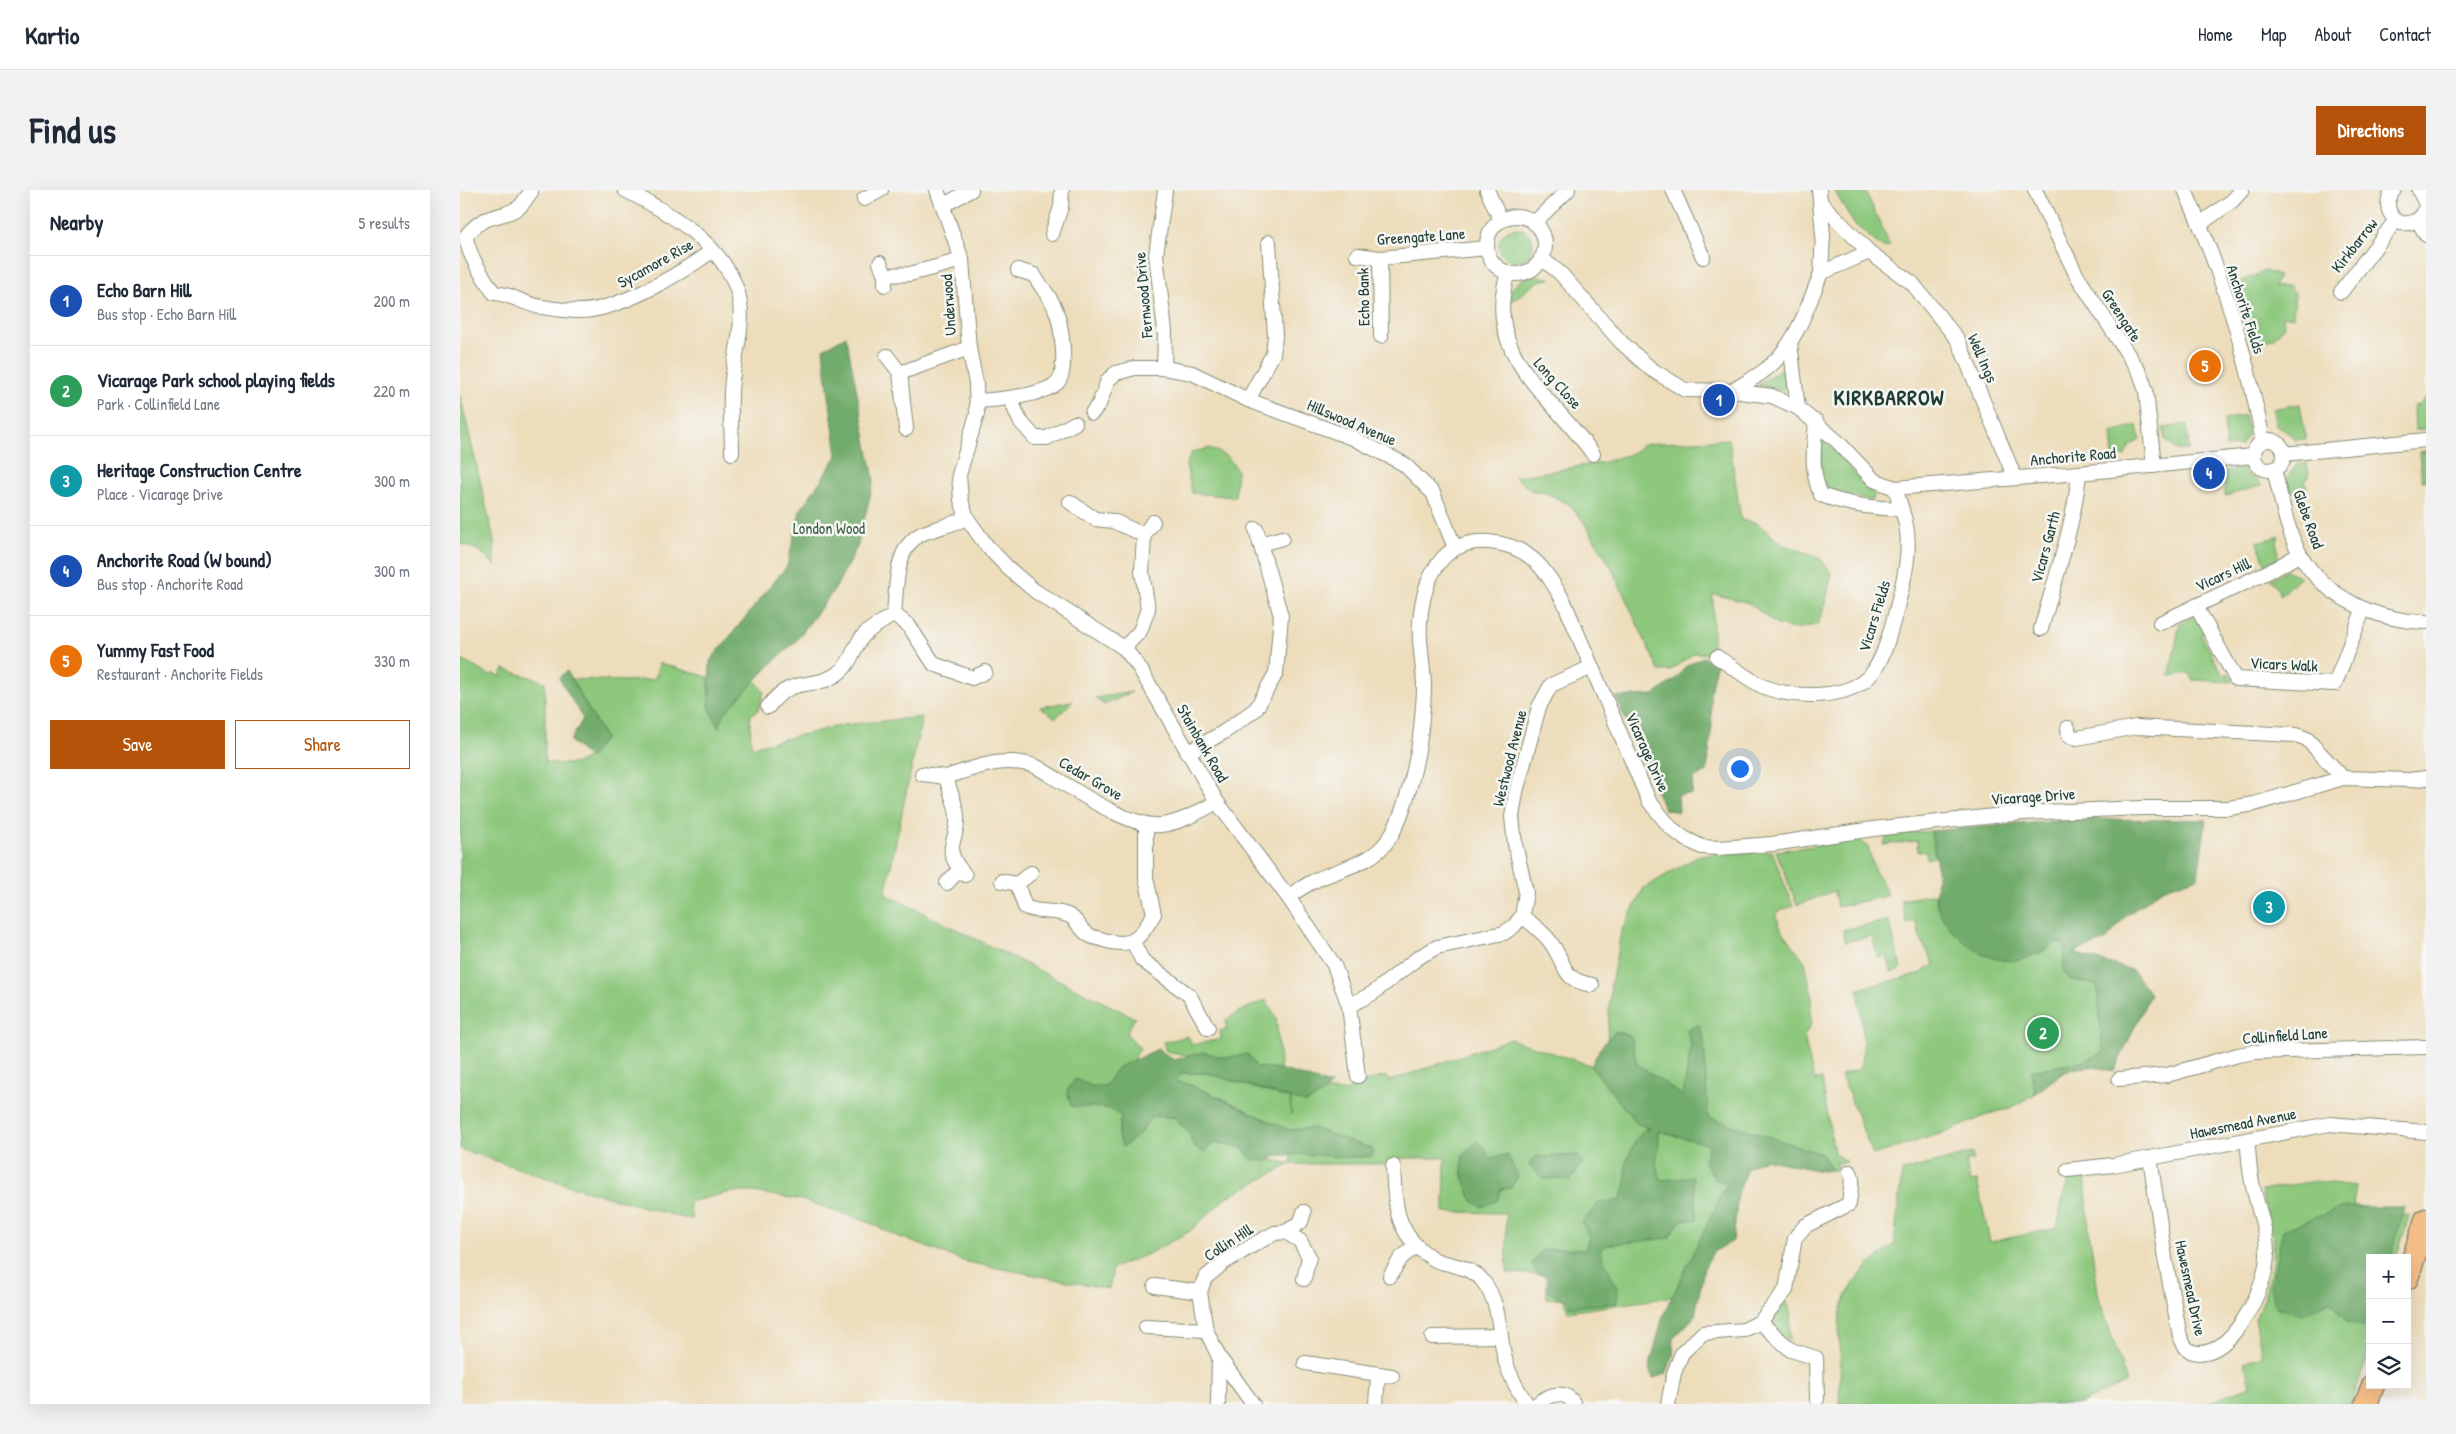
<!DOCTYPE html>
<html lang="en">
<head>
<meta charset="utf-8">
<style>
	:root { --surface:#fff; --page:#f2f2f3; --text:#1f2937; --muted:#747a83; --line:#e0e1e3; --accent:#b45309 }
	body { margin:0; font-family:"Patrick Hand",sans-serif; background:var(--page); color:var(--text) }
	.controls { position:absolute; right:15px; bottom:15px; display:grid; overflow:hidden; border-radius:0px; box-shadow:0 5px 20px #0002 }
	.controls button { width:45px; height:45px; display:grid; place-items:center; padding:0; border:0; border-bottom:1px solid var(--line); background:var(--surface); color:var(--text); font:25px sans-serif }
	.you { position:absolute; left:1279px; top:578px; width:18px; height:18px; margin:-12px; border:4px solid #fff; border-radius:50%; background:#1a73e8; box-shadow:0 0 0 8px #1a73e833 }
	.badge { display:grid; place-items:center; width:32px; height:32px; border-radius:50%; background:var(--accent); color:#fff; font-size:16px; font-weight:700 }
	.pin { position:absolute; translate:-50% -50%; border:2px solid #fff; box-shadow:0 1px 5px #0006 }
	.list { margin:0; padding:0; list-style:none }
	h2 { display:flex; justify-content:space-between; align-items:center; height:65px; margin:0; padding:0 20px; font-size:21px }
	h2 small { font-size:16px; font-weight:400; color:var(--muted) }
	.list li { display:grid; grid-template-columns:32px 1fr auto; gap:15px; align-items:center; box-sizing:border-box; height:90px; padding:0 20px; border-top:1px solid var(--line) }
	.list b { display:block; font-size:19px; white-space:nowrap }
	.list p { margin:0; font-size:16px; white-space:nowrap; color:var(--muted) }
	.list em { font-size:16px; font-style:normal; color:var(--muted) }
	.actions { display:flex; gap:10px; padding:15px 20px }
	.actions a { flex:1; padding:11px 0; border:1px solid var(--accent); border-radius:0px; text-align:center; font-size:18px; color:var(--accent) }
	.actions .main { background:var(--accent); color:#fff }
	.icon { flex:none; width:28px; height:28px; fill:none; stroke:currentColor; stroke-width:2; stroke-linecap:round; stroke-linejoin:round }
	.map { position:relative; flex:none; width:1966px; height:1214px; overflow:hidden; border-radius:0px }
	header { display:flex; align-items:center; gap:30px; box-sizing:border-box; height:70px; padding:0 25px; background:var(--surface); border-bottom:1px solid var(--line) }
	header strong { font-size:24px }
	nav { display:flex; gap:28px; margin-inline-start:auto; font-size:18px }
	.intro { display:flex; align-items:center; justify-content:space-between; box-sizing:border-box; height:120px; padding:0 30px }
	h1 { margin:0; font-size:35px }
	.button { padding:12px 22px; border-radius:0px; background:var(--accent); color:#fff; font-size:18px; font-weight:700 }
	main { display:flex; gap:30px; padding:0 30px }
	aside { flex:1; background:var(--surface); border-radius:0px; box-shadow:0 5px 20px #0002 }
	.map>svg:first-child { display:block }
	.green { fill:#8dc87d; stroke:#568258 }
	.forest { fill:#72ac6c; stroke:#487450 }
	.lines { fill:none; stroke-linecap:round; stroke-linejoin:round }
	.minor-casing { stroke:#868d78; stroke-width:16 }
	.trunk-casing { stroke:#868d78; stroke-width:25 }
	.minor { stroke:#fff; stroke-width:14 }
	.trunk { stroke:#f6be87; stroke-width:22 }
	.labels { text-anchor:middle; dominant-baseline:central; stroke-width:5; stroke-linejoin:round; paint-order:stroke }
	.street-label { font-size:16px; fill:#1f3d34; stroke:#f6f6f2 }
	.park-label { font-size:16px; fill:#3a6046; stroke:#f6f6f2 }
	.district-label { font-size:21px; font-weight:bold; letter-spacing:1px; fill:#1f3d34; stroke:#f6f6f2 }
</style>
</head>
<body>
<header>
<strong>Kartio</strong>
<nav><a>Home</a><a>Map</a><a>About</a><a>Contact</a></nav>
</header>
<div class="intro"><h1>Find us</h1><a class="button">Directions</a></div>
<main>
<aside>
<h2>Nearby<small>5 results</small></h2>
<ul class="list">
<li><span class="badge" style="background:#1a4fb4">1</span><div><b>Echo Barn Hill</b><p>Bus stop · Echo Barn Hill</p></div><em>200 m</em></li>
<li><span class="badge" style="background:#2e9e5b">2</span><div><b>Vicarage Park school playing fields</b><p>Park · Collinfield Lane</p></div><em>220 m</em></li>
<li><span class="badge" style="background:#0f9aa8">3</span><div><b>Heritage Construction Centre</b><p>Place · Vicarage Drive</p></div><em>300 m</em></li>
<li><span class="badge" style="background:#1a4fb4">4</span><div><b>Anchorite Road (W bound)</b><p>Bus stop · Anchorite Road</p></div><em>300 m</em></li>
<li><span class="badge" style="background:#e8710a">5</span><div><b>Yummy Fast Food</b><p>Restaurant · Anchorite Fields</p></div><em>330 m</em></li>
</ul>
<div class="actions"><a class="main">Save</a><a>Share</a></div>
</aside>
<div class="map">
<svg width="1966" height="1214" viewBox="0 0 1966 1214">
	<rect width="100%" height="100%" fill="#f6f6f2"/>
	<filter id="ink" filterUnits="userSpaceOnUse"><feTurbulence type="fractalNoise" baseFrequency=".02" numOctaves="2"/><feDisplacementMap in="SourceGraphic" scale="10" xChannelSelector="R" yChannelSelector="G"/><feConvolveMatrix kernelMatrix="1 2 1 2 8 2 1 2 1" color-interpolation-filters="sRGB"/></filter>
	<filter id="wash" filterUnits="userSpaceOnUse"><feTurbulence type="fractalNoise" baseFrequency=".0096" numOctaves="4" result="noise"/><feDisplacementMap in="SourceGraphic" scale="20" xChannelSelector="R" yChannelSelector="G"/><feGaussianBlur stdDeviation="1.12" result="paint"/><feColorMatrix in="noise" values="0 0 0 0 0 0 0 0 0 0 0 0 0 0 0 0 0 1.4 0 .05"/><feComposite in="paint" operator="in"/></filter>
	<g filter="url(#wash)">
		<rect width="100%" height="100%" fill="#edddbb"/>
		<g class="green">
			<path d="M1374,0H1405L1430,56L1423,58L1394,34Z"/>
			<circle cx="1056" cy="55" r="17"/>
			<path d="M1805,81L1819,86L1814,97L1830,96L1835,104L1833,127L1823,126L1824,136L1814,148L1797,155L1777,93Z"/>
			<path d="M1075,85L1091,89L1079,91L1048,114C1050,97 1058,88 1075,85Z"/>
			<path d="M1323,177L1325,178V201L1298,195Z"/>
			<path d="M0,205L34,350L35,376L20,361L0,353Z"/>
			<path d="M1966,207V239L1955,240L1954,216L1959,215Z"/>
			<path d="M1840,214L1846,249L1835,250L1828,242L1816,236L1812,219Z"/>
			<path d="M1784,225L1789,243L1781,256L1766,257L1764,230Z"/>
			<path d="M1727,234L1729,260H1717L1705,250L1703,238Z"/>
			<path d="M1677,235L1680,250L1669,257L1665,266L1653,267L1651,242Z"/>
			<path d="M1361,246L1415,306L1411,311L1368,300L1361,291Z"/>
			<path d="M1269,249L1281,330L1297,333L1323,355L1359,367L1372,383L1364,419L1357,435L1335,439L1317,435L1289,413L1253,404V464L1234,463L1210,481H1199L1151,377L1124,332L1109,314L1088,304L1071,300L1055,287L1145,272L1176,262L1183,254Z"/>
			<path d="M750,258L768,267L777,280L775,307L732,303L726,274L732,262Z"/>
			<path d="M1966,261V291H1962L1959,262Z"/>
			<path d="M1847,273L1849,288L1845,289L1847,298L1829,302L1826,289L1837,274Z"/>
			<path d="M1783,279L1788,285L1800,293L1801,296L1765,306V281Z"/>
			<path d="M1819,346L1817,352L1818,369L1806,375L1797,352Z"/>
			<path d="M1826,380L1841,387L1821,405L1811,389Z"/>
			<path d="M1736,425L1745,442L1741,445L1763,485L1769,483L1773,492L1733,490L1730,483L1709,486L1720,433Z"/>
			<path d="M0,469L31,486L33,483L40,486L44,479L85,492V572C119,576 124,576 145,548L111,489L165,491L195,489L199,473L248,487L249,517L259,537L264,524L295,490L304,502L298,520L290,526L291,557L383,535L462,527L425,704L675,828L666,843L680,858L664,886L611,916L649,918L662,926L658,946L678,945L692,926L714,927L728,942L734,956C767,950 778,954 806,972L812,970L831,974L832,944C794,925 756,901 714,891L722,883H747L830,909L831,925V901H889L894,895L925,886L929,891L1050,849L1145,880L1151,794L1161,742L1184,698L1240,665L1312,661L1333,716L1315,723L1321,739L1345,772L1352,806L1350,825L1352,832L1344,846L1354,890L1362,889L1374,963L1387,972L1376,973L1377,980H1364L1298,957L1218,1106L1108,1122L1104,1109L1087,1108L1086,1085L1047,1083L1046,1023L984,1022L985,968H940V974H831L767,1007L730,1041L690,1063L653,1078L649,1099L506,1072L432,1044L406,1031L342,1010L293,1002H272L229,1012L232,1029L223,1028L117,998L0,959Z"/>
			<path d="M672,502L644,515L635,508Z"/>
			<path d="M613,511L596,528L580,517Z"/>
			<path d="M1471,641L1475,666L1467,669L1466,661L1458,662L1457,651L1423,655L1428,645Z"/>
			<path d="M1398,650L1408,657L1415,681L1424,696L1427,706L1377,717L1374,701L1337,715L1316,661Z"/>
			<path d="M1475,704L1479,721L1579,764L1596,752L1605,754L1612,763L1672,780L1690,804L1654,881L1633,876L1604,880L1575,904L1551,918L1532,923L1489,941L1413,965L1381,885L1398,880C1409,869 1399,816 1398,799L1462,783L1466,778L1475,776L1460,748L1456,731L1447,734L1441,710Z"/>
			<path d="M1429,730L1441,779L1431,782L1427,766L1418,768L1412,746L1385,752L1383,740Z"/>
			<path d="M806,810L816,828L821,885L706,861L703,852L728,846L732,855L761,849L760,841L767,839L765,831L778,822Z"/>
			<path d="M1512,963L1513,970L1506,972L1510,992L1517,991L1530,1052L1597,1038L1604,1002L1609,991L1625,982L1629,1041L1639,1108L1667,1192L1620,1214H1379C1380,1196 1381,1178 1380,1160C1380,1150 1378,1136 1380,1126C1386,1094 1409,1073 1434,1055L1442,981Z"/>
			<path d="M1855,991L1896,996L1893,1015L1949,1026L1936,1068H1910V1160L1891,1214H1745L1790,1196L1784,1172L1802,1166L1795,1129L1804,1109L1812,1075L1813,1048L1801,1000Z"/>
			<path d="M1326,1112L1331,1121L1329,1151L1315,1138L1312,1131L1314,1124Z"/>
		</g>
		<g class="forest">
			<path d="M386,146L414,290L398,355L375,399L335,452L309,476L264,524L259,538L249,517L250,471L327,376L340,321L377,266L363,159Z"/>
			<path d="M1243,467L1256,475L1250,504L1252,534L1247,582L1233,589L1232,604L1218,605L1219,622L1204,619L1156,507L1194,505L1217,488L1226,476Z"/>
			<path d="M107,481L145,548L130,568L110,551L123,529L99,488Z"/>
			<path d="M1624,629L1746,630L1738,687L1702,699L1665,727L1646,750L1613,763L1672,780L1690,804L1654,881C1614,871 1605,880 1575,904L1571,881L1623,871L1643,863L1637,795L1611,790L1603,780L1605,754L1596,752C1563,775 1539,778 1506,753C1496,745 1484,733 1479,721C1473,706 1478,694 1477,679C1476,666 1473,653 1471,641Z"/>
			<path d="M1239,835L1244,848L1248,927L1362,964L1372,980L1361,981L1304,969L1287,978L1278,1004L1273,1051L1253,1062L1244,1078L1235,1126L1214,1148L1213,1166L1206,1184L1193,1188L1189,1179L1203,1126L1267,993L1255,989L1244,971L1249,955L1198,941L1199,953L1196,974L1201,990L1233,987L1237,1029L1220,1031L1209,1048L1146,1055L1140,1061L1158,1100L1157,1113L1109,1117V1112L1089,1102V1088L1075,1081L1071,1074L1082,1060L1105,1058L1125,1060L1129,1046L1122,1032L1139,1013L1160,1010L1166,994V973L1175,951L1186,938L1190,939L1176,933L1131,876L1141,857L1155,841L1171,846L1177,874L1223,906L1231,854L1227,840Z"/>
			<path d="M698,859L714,870L743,862L766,868L788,864L797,878C821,875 846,889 871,895L862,904L846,913L747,883H722L715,891L731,895L829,940L853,938L913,959L912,966C883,970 854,962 825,965C809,966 813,974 791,969L782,957L756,952L743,962L734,956L728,942L714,927L692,926L678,945L663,957L658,946L661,926L649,918L611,916L607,901L615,889L632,896H645L657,878Z"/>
			<path d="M1017,950L1025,959L1029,968L1047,965L1058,986L1051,998L1041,999L1038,1010L1022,1017L1012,1011L1002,983L1003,965Z"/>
			<path d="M1118,965L1123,972L1110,991L1099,988L1083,989L1069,975L1075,967Z"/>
			<path d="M1883,1017H1944L1931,1068H1910V1138L1887,1132L1870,1111L1843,1124L1816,1117L1810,1098L1823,1040Z"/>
		</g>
	</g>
	<g filter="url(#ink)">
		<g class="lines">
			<g class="minor-casing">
				<g id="minor">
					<path d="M165,0C208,22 263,53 278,103C287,135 272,170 271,202C270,222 272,243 272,263"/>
					<path d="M477,0L502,70L509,158L516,193L517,224L499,285L501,310L507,328L526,355L549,379L575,401L664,458L679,477L757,612L828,707L874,775L889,816L898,886"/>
					<path d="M1027,0L1041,31"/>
					<path d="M1213,0L1243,67"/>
					<path d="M1359,0L1363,45L1361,83L1409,62"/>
					<path d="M1575,0L1617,86L1680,183L1686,201L1694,276"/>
					<path d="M1725,0C1761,80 1787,165 1803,251"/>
					<path d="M1934,0C1924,12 1927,26 1941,33C1954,35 1964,28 1966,15"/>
					<path d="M1959,0L1966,14"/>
					<path d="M71,2C67,6 63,15 58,18C38,30 25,22 6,46C8,66 23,86 34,103C52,104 65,115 82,117C94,119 108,121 120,121C159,121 221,83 252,61"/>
					<path d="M404,9L421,0"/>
					<path d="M1361,13L1409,62L1452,93L1498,150L1555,288"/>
					<path d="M484,15L511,0"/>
					<circle cx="1056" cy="55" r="29"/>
					<path d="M1958,30L1966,45"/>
					<path d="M1074,33L1108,0"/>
					<path d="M1740,34L1772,11L1782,0"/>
					<path d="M592,44L601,17L602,0"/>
					<path d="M897,65L920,68L1027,58"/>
					<path d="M920,68L921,146"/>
					<path d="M1081,68L1100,83L1161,152L1191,179L1225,200L1272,201L1312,206L1338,218L1377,251L1414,290L1435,298L1619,283L1793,266"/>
					<path d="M420,73L425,85V95"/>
					<path d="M1048,83C1021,163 1092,206 1133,264"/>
					<path d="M425,85L450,84L502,70"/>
					<path d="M1881,102L1936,30"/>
					<path d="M1330,153L1338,218"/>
					<path d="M427,166L440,183L446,239"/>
					<path d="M704,178L705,141L696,65L705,1"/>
					<path d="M440,183L509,158"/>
					<path d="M1272,201C1283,194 1295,188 1305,180C1336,156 1347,118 1361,83"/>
					<path d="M550,208L560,231L575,248H587L615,233"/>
					<path d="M788,210L813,164L815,146L809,52"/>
					<path d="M517,211C536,210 582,206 597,193C609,182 601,132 595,118C590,106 580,96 574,85L558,80"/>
					<path d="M632,223L639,214L648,190L656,183L675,178H704L732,183L788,210L895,249L944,274L973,303L995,358"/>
					<path d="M1356,231C1354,258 1350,280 1361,305C1388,315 1412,318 1441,319"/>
					<circle cx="1809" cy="265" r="15"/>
					<path d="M1824,264L1966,250"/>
					<path d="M1814,279C1821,307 1826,339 1840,364C1864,408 1918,431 1966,432"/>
					<path d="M610,312L635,329L653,331L684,345L682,382L688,419L680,441L664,458"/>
					<path d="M684,345L693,332"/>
					<path d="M800,354L822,348"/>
					<path d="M1736,416L1776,489L1875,494L1903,420"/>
					<path d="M434,424L449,436L474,474L512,488L525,482"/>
					<path d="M1700,433L1818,377L1840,364"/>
					<path d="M1581,439C1595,389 1614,336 1619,283"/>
					<path d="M1257,467C1272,476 1287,489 1302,496C1332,509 1391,511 1413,482C1425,465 1429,445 1435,425C1442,397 1452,364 1446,335C1443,322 1439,310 1435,298"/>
					<path d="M308,517C333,482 357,503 382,480C393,470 394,454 405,444C413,436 425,431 434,424C437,396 434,353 466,342C480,337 493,334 507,328"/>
					<path d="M1608,538L1609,546L1617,548L1676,537L1836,545L1847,549L1883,588"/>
					<path d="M727,563L764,542L796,519L816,483L821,426L796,339"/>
					<path d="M462,584L486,587"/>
					<path d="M505,685C479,656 499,654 497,626C496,613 489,600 486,587C517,577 545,565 577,577C608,595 667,638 701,635C721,633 740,621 757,612"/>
					<path d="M542,691L557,694L565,717C580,724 595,719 610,726C617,730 621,741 629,745C633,748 639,748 644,750C673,759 680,748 694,724L686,688V635"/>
					<path d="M487,693L500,679"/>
					<path d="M557,694L571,683"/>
					<path d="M828,707C835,702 843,697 850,693C875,679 912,675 928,650C947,622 960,561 962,527C963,517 964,506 964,497C964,475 958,453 960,432C963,391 980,348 1029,352C1071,356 1085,379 1104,412L1189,611L1210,637L1224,648L1242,657L1259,658L1312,654L1413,639L1562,623L1682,618H1769L1794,614L1883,588L1949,590L1966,588"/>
					<path d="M1062,726C1073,735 1086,744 1093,756C1107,777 1102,790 1132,795"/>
					<path d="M673,752L682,770L729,805L748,838"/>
					<path d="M889,816L913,803L959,767L977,757L1044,743L1054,736L1062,726L1066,702L1055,654L1052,627L1056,602L1079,517L1091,495L1132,477"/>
					<path d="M1659,889L1707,885L1778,865L1794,862L1966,857"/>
					<path d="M1690,968L1705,1068L1720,1146C1724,1156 1727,1162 1738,1163C1772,1164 1802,1104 1806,1075C1811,1048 1797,1018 1792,992C1789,978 1789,964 1787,950"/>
					<path d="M933,976C935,1010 934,1037 961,1060C968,1065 972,1070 981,1072C994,1075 1013,1079 1022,1090C1042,1114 1038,1145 1046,1173C1051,1188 1058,1201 1067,1214"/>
					<path d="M1608,980L1653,975L1870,934L1966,942"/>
					<path d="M826,1042L841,1032L844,1022"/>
					<path d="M930,1086L941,1068L956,1056"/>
					<path d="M695,1096L740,1102"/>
					<path d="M1300,1132L1331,1160L1356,1168L1357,1209"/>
					<path d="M686,1137L746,1140"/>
					<path d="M972,1147L1041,1146"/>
					<path d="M845,1173L932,1186"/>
					<path d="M758,1214L759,1167"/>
					<path d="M793,1214L759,1167L746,1140L740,1102L745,1088L763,1073L795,1054L815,1043L826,1042L840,1051L849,1067L844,1089"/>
					<path d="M916,1214L918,1186"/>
					<path d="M1077,1214C1089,1204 1105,1199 1114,1214"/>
					<path d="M1208,1214L1214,1183L1222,1163L1243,1143L1284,1140L1300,1132L1326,1100L1335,1048L1345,1036L1389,1014L1392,989L1390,982"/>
				</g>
			</g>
			<g class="trunk-casing">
				<g id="trunk">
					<path d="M1947,1088L1966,1030"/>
					<path d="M1906,1214L1913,1195"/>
				</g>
			</g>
			<use href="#minor" class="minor"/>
			<use href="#trunk" class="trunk"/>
		</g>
	</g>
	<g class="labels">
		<g class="street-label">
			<text transform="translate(961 46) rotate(-4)">Greengate Lane</text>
			<text transform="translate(1894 55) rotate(-52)">Kirkbarrow</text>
			<text transform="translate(195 73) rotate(-29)">Sycamore Rise</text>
			<text transform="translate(683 105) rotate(-95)">Fernwood Drive</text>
			<text transform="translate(903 107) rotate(-91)">Echo Bank</text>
			<text transform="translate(488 115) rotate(-94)">Underwood</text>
			<text transform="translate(1786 119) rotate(72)">Anchorite Fields</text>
			<text transform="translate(1662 125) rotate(57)">Greengate</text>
			<text transform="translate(1523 168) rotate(66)">Well Ings</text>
			<text transform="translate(1098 193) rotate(48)">Long Close</text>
			<text transform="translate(892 232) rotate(23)">Hillswood Avenue</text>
			<text transform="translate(1613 266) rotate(-5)">Anchorite Road</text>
			<text transform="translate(1849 329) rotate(70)">Glebe Road</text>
			<text transform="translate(1585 357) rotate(-75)">Vicars Garth</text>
			<text transform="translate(1763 384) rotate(-25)">Vicars Hill</text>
			<text transform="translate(1414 426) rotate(-73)">Vicars Fields</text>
			<text transform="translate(1824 474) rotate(3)">Vicars Walk</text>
			<text transform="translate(743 553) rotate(60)">Stainbank Road</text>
			<text transform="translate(1188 562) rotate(66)">Vicarage Drive</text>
			<text transform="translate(1049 568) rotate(-76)">Westwood Avenue</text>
			<text transform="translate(631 588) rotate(30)">Cedar Grove</text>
			<text transform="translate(1573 606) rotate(-4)">Vicarage Drive</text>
			<text transform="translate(1825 845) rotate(-4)">Collinfield Lane</text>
			<text transform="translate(1783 933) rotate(-11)">Hawesmead Avenue</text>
			<text transform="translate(768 1052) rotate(-33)">Collin Hill</text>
			<text transform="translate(1731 1098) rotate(78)">Hawesmead Drive</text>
		</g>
		<g class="park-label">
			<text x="369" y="338">London Wood</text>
		</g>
		<g class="district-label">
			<text x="1429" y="207">KIRKBARROW</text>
		</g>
	</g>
</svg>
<div class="controls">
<button>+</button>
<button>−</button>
<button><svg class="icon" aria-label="layers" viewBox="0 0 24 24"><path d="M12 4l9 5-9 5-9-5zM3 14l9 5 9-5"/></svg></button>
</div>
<div class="you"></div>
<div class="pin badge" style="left:1259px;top:210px;background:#1a4fb4">1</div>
<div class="pin badge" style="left:1583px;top:843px;background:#2e9e5b">2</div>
<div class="pin badge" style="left:1809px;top:717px;background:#0f9aa8">3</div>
<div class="pin badge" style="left:1749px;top:283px;background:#1a4fb4">4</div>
<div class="pin badge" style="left:1745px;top:176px;background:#e8710a">5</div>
</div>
</main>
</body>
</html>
